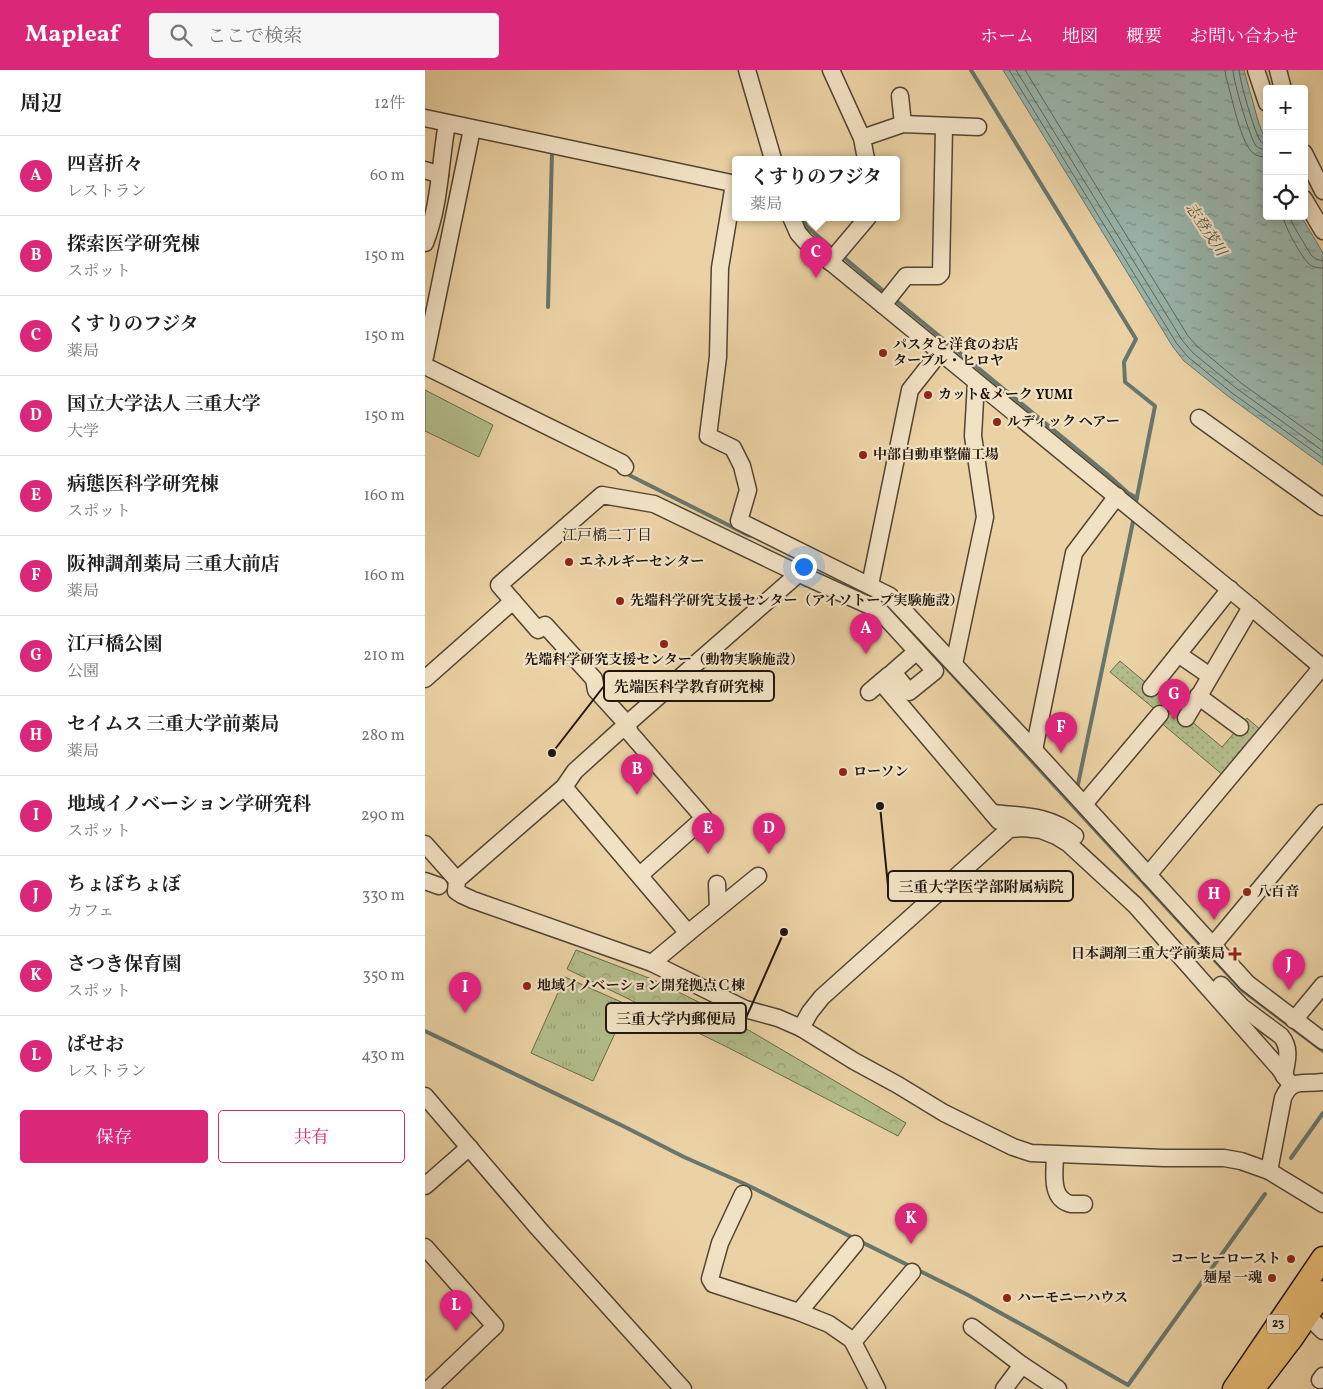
<!DOCTYPE html>
<html lang="ja">
<head>
<meta charset="utf-8">
<style>
	:root { --surface:#fff; --page:#f6f6f6; --text:#222; --muted:#767676; --line:#e0e0e0; --accent:#db2777 }
	body { margin:0; font-family:Vollkorn,"Noto Serif JP",serif; background:var(--page); color:var(--text) }
	.controls { position:absolute; right:15px; top:15px; display:grid; overflow:hidden; border-radius:5px; box-shadow:0 2px 12px #0003 }
	.controls button { width:45px; height:45px; display:grid; place-items:center; padding:0; border:0; border-bottom:1px solid var(--line); background:var(--surface); color:var(--text); font:25px sans-serif }
	.you { position:absolute; left:378px; top:496px; width:18px; height:18px; margin:-12px; border:4px solid #fff; border-radius:50%; background:#1a73e8; box-shadow:0 0 0 8px #1a73e833 }
	.badge { display:grid; place-items:center; width:32px; height:32px; border-radius:50%; background:var(--accent); color:#fff; font-size:16px; font-weight:700 }
	.pin { position:absolute; translate:-50% -41px; filter:drop-shadow(0 1px 2px #0008) }
	.pin::after { content:''; position:absolute; top:26px; width:18px; height:15px; background:inherit; clip-path:polygon(0 0,100% 0,50% 100%) }
	.popup { position:absolute; left:307px; top:86px; width:168px; height:65px; box-sizing:border-box; display:grid; place-content:center; border-radius:5px; background:var(--surface); filter:drop-shadow(0 1px 4px #0005); font-size:16px; white-space:nowrap; color:var(--muted) }
	.popup b { font-size:19px; color:var(--text) }
	.popup::after { content:''; position:absolute; left:50%; top:100%; margin-left:-10px; border:10px solid transparent; border-top-color:var(--surface) }
	.list { margin:0; padding:0; list-style:none }
	h2 { display:flex; justify-content:space-between; align-items:center; height:65px; margin:0; padding:0 20px; font-size:21px }
	h2 small { font-size:16px; font-weight:400; color:var(--muted) }
	.list li { display:grid; grid-template-columns:32px 1fr auto; gap:15px; align-items:center; box-sizing:border-box; height:80px; padding:0 20px; border-top:1px solid var(--line) }
	.list b { display:block; font-size:19px; white-space:nowrap }
	.list p { margin:0; font-size:16px; white-space:nowrap; color:var(--muted) }
	.list em { font-size:16px; font-style:normal; color:var(--muted) }
	.actions { display:flex; gap:10px; padding:15px 20px }
	.actions a { flex:1; padding:11px 0; border:1px solid var(--accent); border-radius:5px; text-align:center; font-size:18px; color:var(--accent) }
	.actions .main { background:var(--accent); color:#fff }
	.icon { flex:none; width:28px; height:28px; fill:none; stroke:currentColor; stroke-width:2; stroke-linecap:round; stroke-linejoin:round }
	.map { position:relative; flex:none; width:898px; height:1319px; overflow:hidden }
	header { display:flex; align-items:center; gap:30px; box-sizing:border-box; height:70px; padding:0 25px; background:var(--accent); color:#fff }
	header strong { font-size:24px }
	nav { display:flex; gap:28px; margin-inline-start:auto; font-size:18px }
	.search { width:350px; height:45px; background:var(--page); display:flex; align-items:center; gap:12px; box-sizing:border-box; padding:0 18px; border-radius:5px; color:var(--muted); font-size:19px }
	main { display:flex }
	aside { flex:1; background:var(--surface) }
	.map>svg:first-child { display:block }
	.grass { fill:url(#grass-tufts); stroke:#68694c }
	.forest { fill:url(#forest-crowns); stroke:#68694c }
	.park { fill:url(#park-dots); stroke:#68694c }
	.garden { fill:#b2bd8a; stroke:#68694c }
	.water { fill:url(#water-ripples); stroke:#68766c }
	.lines { fill:none; stroke-linecap:round; stroke-linejoin:round }
	.shore { stroke:#5c665c; stroke-width:1 }
	.stream { stroke:#68766c; stroke-width:4 }
	.minor-casing { stroke:#524433; stroke-width:19 }
	.highway-casing { stroke:#1f150d; stroke-width:25 }
	.minor { stroke:#f2e2c4; stroke-width:16 }
	.highway { stroke:#e6b972; stroke-width:22 }
	.poi-dot { fill:#8f2418; stroke:#f2e2c4; stroke-width:2 }
	.labels { text-anchor:middle; dominant-baseline:central; stroke-width:4.5; stroke-linejoin:round; paint-order:stroke }
	.shield { fill:#f2e2c4; stroke:#5e5244; stroke-width:1 }
	.shield-label { font-size:12px; font-weight:bold; fill:#1f150d }
	.poi-label { font-size:14px; font-weight:bold; fill:#1f150d; stroke:#f2e2c4; text-anchor:start }
	.water-label { font-size:15px; font-style:italic; fill:#4a4d45; stroke:#f2e2c4 }
	.neighbourhood-label { font-size:15px; fill:#1f150d; stroke:#f2e2c4 }
	.leader { fill:none; stroke:#1f150d; stroke-width:2 }
	.callout-dot { fill:#1f150d; stroke:#f2e2c4; stroke-width:2 }
	.callout { fill:#f2e2c4; stroke:#1f150d; stroke-width:2 }
	.callout-label { font-size:15px; text-anchor:middle; font-weight:bold; fill:#1f150d }
</style>
</head>
<body>
<header>
<strong>Mapleaf</strong>
<div class="search"><svg class="icon" aria-label="search" viewBox="0 0 24 24"><circle cx="10" cy="10" r="6"/><path d="M15 15l6 6"/></svg>ここで検索</div>
<nav><a>ホーム</a><a>地図</a><a>概要</a><a>お問い合わせ</a></nav>
</header>
<main>
<aside>
<h2>周辺<small>12件</small></h2>
<ul class="list">
<li><span class="badge">A</span><div><b>四喜折々</b><p>レストラン</p></div><em>60 m</em></li>
<li><span class="badge">B</span><div><b>探索医学研究棟</b><p>スポット</p></div><em>150 m</em></li>
<li><span class="badge">C</span><div><b>くすりのフジタ</b><p>薬局</p></div><em>150 m</em></li>
<li><span class="badge">D</span><div><b>国立大学法人 三重大学</b><p>大学</p></div><em>150 m</em></li>
<li><span class="badge">E</span><div><b>病態医科学研究棟</b><p>スポット</p></div><em>160 m</em></li>
<li><span class="badge">F</span><div><b>阪神調剤薬局 三重大前店</b><p>薬局</p></div><em>160 m</em></li>
<li><span class="badge">G</span><div><b>江戸橋公園</b><p>公園</p></div><em>210 m</em></li>
<li><span class="badge">H</span><div><b>セイムス 三重大学前薬局</b><p>薬局</p></div><em>280 m</em></li>
<li><span class="badge">I</span><div><b>地域イノベーション学研究科</b><p>スポット</p></div><em>290 m</em></li>
<li><span class="badge">J</span><div><b>ちょぼちょぼ</b><p>カフェ</p></div><em>330 m</em></li>
<li><span class="badge">K</span><div><b>さつき保育園</b><p>スポット</p></div><em>350 m</em></li>
<li><span class="badge">L</span><div><b>ぱせお</b><p>レストラン</p></div><em>430 m</em></li>
</ul>
<div class="actions"><a class="main">保存</a><a>共有</a></div>
</aside>
<div class="map">
<svg width="898" height="1319" viewBox="0 0 898 1319">
	<defs>
		<pattern id="grass-tufts" width="24" height="20" patternUnits="userSpaceOnUse" patternTransform="scale(1.25)"><rect width="24" height="20" fill="#b2bd8a"/><path d="M3 7l-1-3M5 7V3M7 7l1-3M15 17l-1-3M17 17v-4M19 17l1-3" fill="none" stroke="#99a276"/></pattern>
		<pattern id="forest-crowns" width="20" height="18" patternUnits="userSpaceOnUse" patternTransform="scale(1.25)"><rect width="20" height="18" fill="#b2bd8a"/><path d="M2 6a3 3 0 1 1 6 0M12 15a3 3 0 1 1 6 0" fill="none" stroke="#99a276"/></pattern>
		<pattern id="park-dots" width="8" height="8" patternUnits="userSpaceOnUse" patternTransform="scale(1.25)"><rect width="8" height="8" fill="#b2bd8a"/><path d="M2 2h.1M6 6h.1" fill="none" stroke="#99a276" stroke-width="1.8" stroke-linecap="round"/></pattern>
		<pattern id="water-ripples" width="26" height="14" patternUnits="userSpaceOnUse" patternTransform="scale(1.25)"><rect width="26" height="14" fill="#99b6ac"/><path d="M2 4q2-2 4 0t4 0M15 11q2-2 4 0t4 0" fill="none" stroke="#7c938a"/></pattern>
	</defs>
	<rect width="100%" height="100%" fill="#ebd2a4"/>
	<filter id="stains"><feTurbulence type="fractalNoise" baseFrequency=".004" numOctaves="4"/><feColorMatrix values="0 0 0 0 .2 0 0 0 0 .09 0 0 0 0 .02 0 0 0 .5 -.17"/></filter>
	<radialGradient id="worn" r=".72"><stop offset=".6" stop-color="#630" stop-opacity="0"/><stop offset="1" stop-color="#630" stop-opacity=".3"/></radialGradient>
	<path class="grass" d="M140,907L203,935L168,1011L106,983Z"/>
	<path class="forest" d="M151,880L229,910L308,949L315,955L481,1053L473,1066L302,977L142,899Z"/>
	<path class="park" d="M695,591L797,677L822,648L837,661L799,706L734,651L738,646L685,602Z"/>
	<path class="garden" d="M0,320L68,355L54,387L0,361Z"/>
	<path class="water" d="M578,0H819L834,54L842,74V146H876L898,183V395L804,327L759,291L748,277Z"/>
	<g class="lines">
		<g class="shore">
			<path d="M584,0L752,274L763,287L807,323L898,388"/>
			<path d="M591,0L757,270L768,283L811,318L898,381"/>
			<path d="M600,0L763,266L773,277L816,313L898,372"/>
			<path d="M800,0L801,7C806,23 815,71 827,82C831,86 836,87 842,87"/>
			<path d="M808,0C808,11 825,68 831,76C834,79 838,79 842,80"/>
			<path d="M814,0C815,12 829,61 835,70C837,74 838,73 842,73"/>
			<path d="M858,146C859,156 876,186 883,193C887,197 892,198 898,198"/>
			<path d="M866,146L867,153L886,185L891,189L898,191"/>
		</g>
		<g class="stream">
			<path d="M546,0L711,269L699,292L700,312L730,336L710,437"/>
			<path d="M379,147L381,156L410,181"/>
			<path d="M416,185L462,224"/>
			<path d="M468,228L682,404L703,423L712,428"/>
			<path d="M123,237L127,82"/>
			<path d="M200,403L323,465L328,466"/>
			<path d="M437,521L460,533L470,543"/>
			<path d="M514,590L817,920L898,981"/>
			<path d="M652,719L709,447"/>
			<path d="M0,961L198,1056L259,1087L320,1114L543,1225L610,1262L703,1315L840,1124"/>
			<path d="M866,1088L898,1043"/>
		</g>
		<g class="minor-casing">
			<g id="minor">
				<path d="M322,0L348,89"/>
				<path d="M406,0L437,68L441,89"/>
				<path d="M831,0L842,33"/>
				<path d="M853,0L858,19"/>
				<path d="M475,26L478,54"/>
				<path d="M0,48L311,114"/>
				<path d="M437,68L478,54L553,57"/>
				<path d="M879,83L898,121"/>
				<path d="M0,100L15,105"/>
				<path d="M309,114L295,198L293,287L283,366L308,378L317,396L323,420L314,451L465,526L609,680L822,913L898,971"/>
				<path d="M879,129L898,161"/>
				<path d="M366,147L373,163L380,171L826,537L898,598"/>
				<path d="M0,173C15,135 15,93 22,53"/>
				<path d="M405,192L443,147"/>
				<path d="M458,235L481,206H513L516,203L519,57"/>
				<path d="M0,287L47,59"/>
				<path d="M0,296L197,393L200,397"/>
				<path d="M774,348L898,437"/>
				<path d="M373,504L202,654L150,701L139,717L32,810L31,821L37,825L48,830L227,893L320,939L353,948L376,958L429,991L473,1015L519,1043L588,1077L606,1083L739,1088H799L816,1091L844,1101L898,1134"/>
				<path d="M445,515L485,320L515,282"/>
				<path d="M753,584L785,606"/>
				<path d="M529,594L560,447L548,366L551,312"/>
				<path d="M0,609L88,531"/>
				<path d="M456,612L574,751"/>
				<path d="M726,618L805,519"/>
				<path d="M444,622L464,605"/>
				<path d="M773,626L815,657"/>
				<path d="M761,648L826,537"/>
				<path d="M609,680L649,483L692,426"/>
				<path d="M139,717L263,863L227,893"/>
				<path d="M659,734L735,644"/>
				<path d="M567,743C598,746 625,745 650,766"/>
				<path d="M0,774L32,810"/>
				<path d="M215,805L279,748L205,663L202,654L171,620L169,609L120,555L113,560L74,515L177,425L229,434L366,500L454,540L510,601L484,622L468,602L492,581"/>
				<path d="M723,805L897,597"/>
				<path d="M0,811L14,816"/>
				<path d="M292,814L293,838"/>
				<path d="M263,863L333,806"/>
				<path d="M788,875L898,743"/>
				<path d="M796,915L817,937L856,966C866,978 862,991 859,1006"/>
				<path d="M869,950L898,915"/>
				<path d="M376,958L385,942L397,927L582,761L584,759L599,758L616,760L631,766L644,774L710,835L854,998L866,1015"/>
				<path d="M0,1026L113,1158L258,1319"/>
				<path d="M630,1085C630,1101 624,1129 646,1134C650,1134 655,1134 659,1134"/>
				<path d="M844,1101L858,1028C867,1007 879,1015 898,1012"/>
				<path d="M0,1116L40,1081L45,1078"/>
				<path d="M318,1124L295,1173L285,1209L288,1214L374,1242L404,1254L427,1270L444,1303L452,1319"/>
				<path d="M0,1177L70,1256L4,1319"/>
				<path d="M374,1242L430,1174"/>
				<path d="M882,1247L891,1254L898,1261"/>
				<path d="M547,1257L597,1295L633,1319"/>
				<path d="M428,1272L487,1202"/>
				<path d="M895,1310L898,1306"/>
				<path d="M579,1319L597,1295"/>
			</g>
		</g>
		<g class="highway-casing">
			<g id="highway">
				<path d="M809,1319L898,1188"/>
				<path d="M828,1319L867,1268L898,1222"/>
			</g>
		</g>
		<use href="#minor" class="minor"/>
		<use href="#highway" class="highway"/>
	</g>
	<g class="poi-dot">
		<circle cx="458" cy="283" r="5"/>
		<circle cx="503" cy="325" r="5"/>
		<circle cx="572" cy="352" r="5"/>
		<circle cx="438" cy="385" r="5"/>
		<circle cx="144" cy="492" r="5"/>
		<circle cx="195" cy="531" r="5"/>
		<circle cx="239" cy="574" r="5"/>
		<circle cx="418" cy="702" r="5"/>
		<circle cx="822" cy="822" r="5"/>
		<path d="M807.5 876.5h5v5h5v5h-5v5h-5v-5h-5v-5h5z"/>
		<circle cx="102" cy="916" r="5"/>
		<circle cx="866" cy="1189" r="5"/>
		<circle cx="847" cy="1208" r="5"/>
		<circle cx="582" cy="1228" r="5"/>
	</g>
	<g class="labels">
		<rect class="shield" x="842" y="1244.5" width="22" height="19" rx="4"/>
		<g class="shield-label">
			<text x="853" y="1254">23</text>
		</g>
		<g class="poi-label">
			<text x="468" y="275">パスタと洋食のお店<tspan x="468" dy="16">ターブル・ヒロヤ</tspan></text>
			<text x="513" y="325">カット&amp;メーク YUMI</text>
			<text x="582" y="352">ルディック ヘアー</text>
			<text x="448" y="385">中部自動車整備工場</text>
			<text x="154" y="492">エネルギーセンター</text>
			<text x="205" y="531">先端科学研究支援センター（アイソトープ実験施設）</text>
			<text x="239" y="590" text-anchor="middle">先端科学研究支援センター（動物実験施設）</text>
			<text x="428" y="702">ローソン</text>
			<text x="832" y="822">八百音</text>
			<text x="800" y="884" text-anchor="end">日本調剤三重大学前薬局</text>
			<text x="112" y="916">地域イノベーション開発拠点Ｃ棟</text>
			<text x="856" y="1189" text-anchor="end">コーヒーロースト</text>
			<text x="837" y="1208" text-anchor="end">麺屋 一魂</text>
			<text x="592" y="1228">ハーモニーハウス</text>
		</g>
		<g class="water-label">
			<text transform="translate(780 160) rotate(56)">志登茂川</text>
		</g>
		<g class="neighbourhood-label">
			<text x="182" y="466">江戸橋二丁目</text>
		</g>
	</g>
	<path class="leader" d="M127 683L179 616M455 736L463 816M359 862L321 948"/>
	<g class="callout-dot">
		<circle cx="127" cy="683" r="5"/>
		<circle cx="455" cy="736" r="5"/>
		<circle cx="359" cy="862" r="5"/>
	</g>
	<g class="callout">
		<rect x="179" y="601" width="170" height="30" rx="5"/>
		<rect x="463" y="801" width="185" height="30" rx="5"/>
		<rect x="181" y="933" width="140" height="30" rx="5"/>
	</g>
	<g class="callout-label">
		<text x="264" y="622">先端医科学教育研究棟</text>
		<text x="556" y="822">三重大学医学部附属病院</text>
		<text x="251" y="954">三重大学内郵便局</text>
	</g>
	<rect width="100%" height="100%" filter="url(#stains)"/>
	<rect width="100%" height="100%" fill="url(#worn)"/>
</svg>
<div class="controls">
<button>+</button>
<button>−</button>
<button><svg class="icon" aria-label="locate" viewBox="0 0 24 24"><circle cx="12" cy="12" r="6"/><path d="M12 2v4M12 18v4M2 12h4M18 12h4"/></svg></button>
</div>
<div class="you"></div>
<div class="pin badge" style="left:441px;top:584px">A</div>
<div class="pin badge" style="left:212px;top:725px">B</div>
<div class="pin badge" style="left:391px;top:208px">C</div>
<div class="popup"><b>くすりのフジタ</b>薬局</div>
<div class="pin badge" style="left:344px;top:784px">D</div>
<div class="pin badge" style="left:283px;top:784px">E</div>
<div class="pin badge" style="left:636px;top:683px">F</div>
<div class="pin badge" style="left:749px;top:650px">G</div>
<div class="pin badge" style="left:789px;top:850px">H</div>
<div class="pin badge" style="left:40px;top:943px">I</div>
<div class="pin badge" style="left:864px;top:920px">J</div>
<div class="pin badge" style="left:486px;top:1174px">K</div>
<div class="pin badge" style="left:31px;top:1261px">L</div>
</div>
</main>
</body>
</html>
